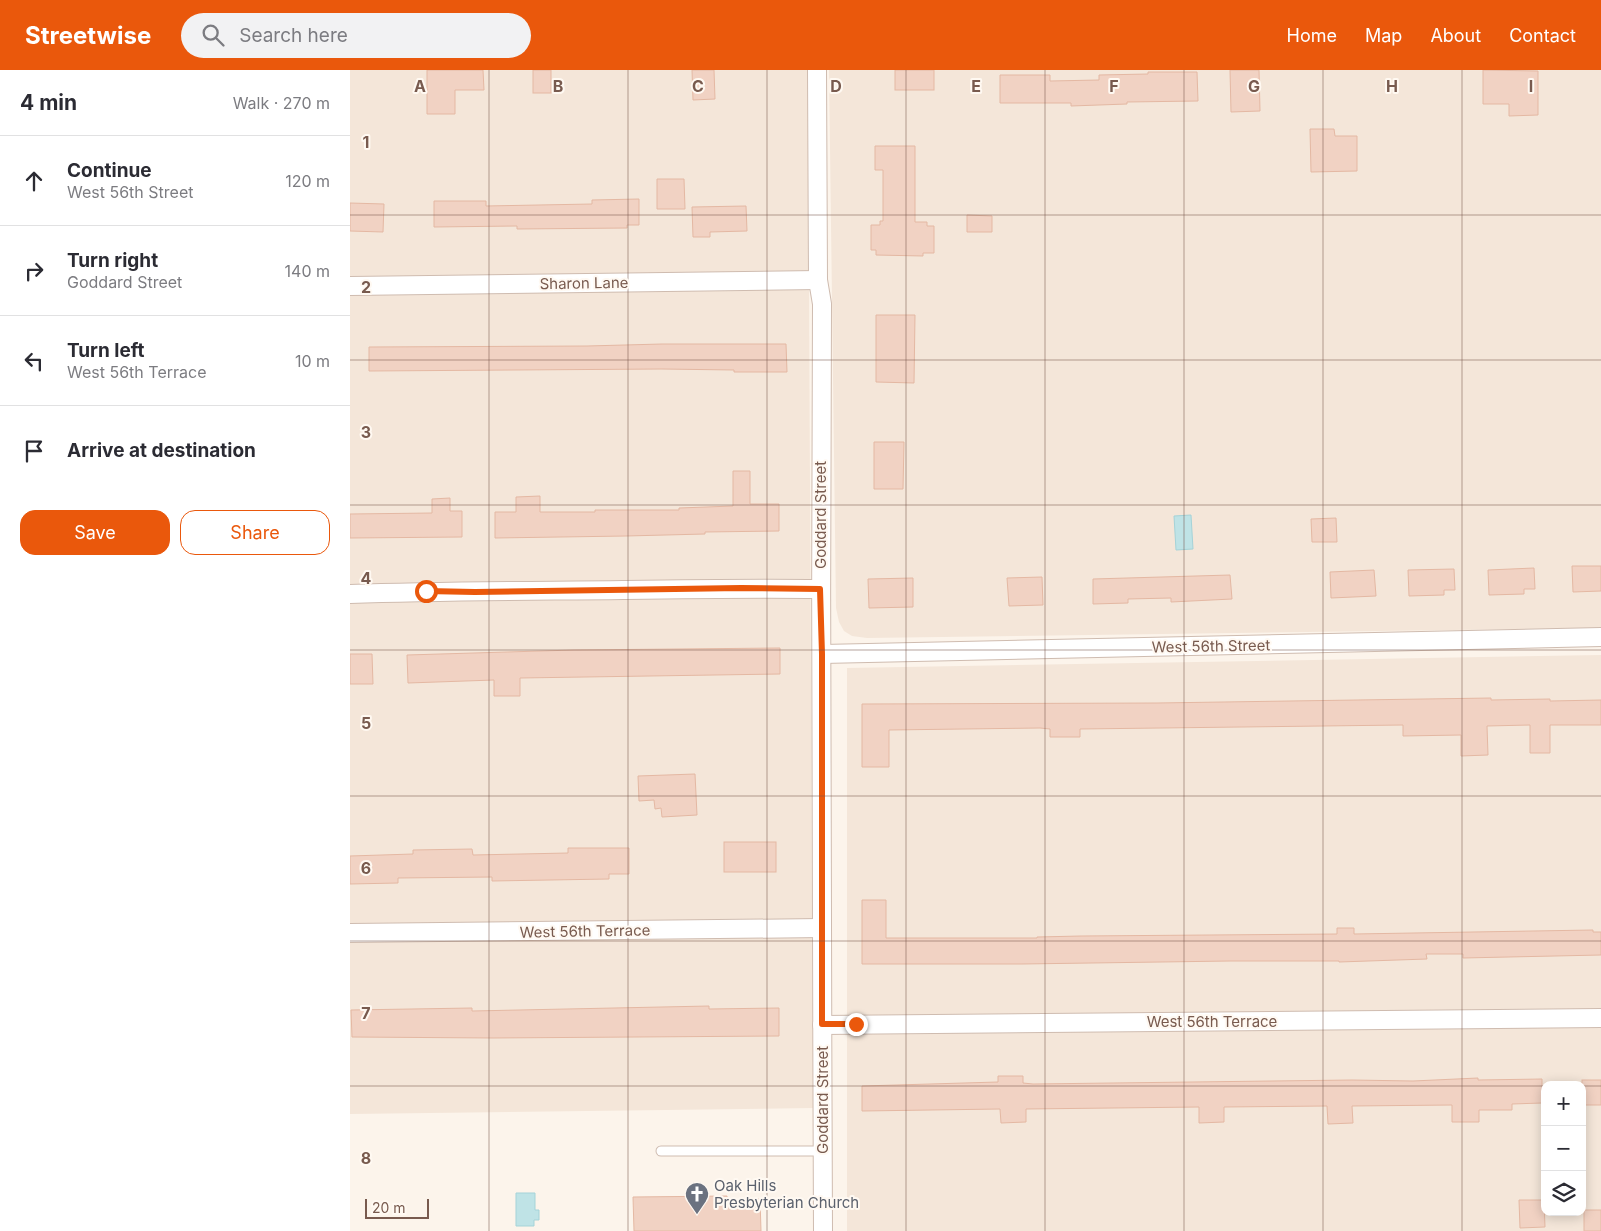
<!DOCTYPE html>
<html lang="en">
<head>
<meta charset="utf-8">
<style>
	:root { --surface:#fff; --page:#f2f2f3; --text:#2b2b33; --muted:#7c7c81; --line:#e1e1e2; --accent:#ea580c }
	body { margin:0; font-family:Inter,sans-serif; background:var(--page); color:var(--text) }
	.controls { position:absolute; right:15px; bottom:15px; display:grid; overflow:hidden; border-radius:10px; box-shadow:0 2px 12px #0003 }
	.controls button { width:45px; height:45px; display:grid; place-items:center; padding:0; border:0; border-bottom:1px solid var(--line); background:var(--surface); color:var(--text); font:25px sans-serif }
	.scale { position:absolute; left:15px; bottom:12px; width:64px; box-sizing:border-box; padding-left:5px; border:2px solid #785a4e; border-top:0; font-size:14px; line-height:18px; white-space:nowrap; color:#785a4e; -webkit-text-stroke:4px #fff9f2; paint-order:stroke }
	.stop { position:absolute; width:15px; height:15px; margin:-11px; border:4px solid #ea580c; border-radius:50%; background:#fff }
	.stop.end { background:#ea580c; border-color:#fff; box-shadow:0 1px 5px #0008 }
	.list { margin:0; padding:0; list-style:none }
	h2 { display:flex; justify-content:space-between; align-items:center; height:65px; margin:0; padding:0 20px; font-size:21px }
	h2 small { font-size:16px; font-weight:400; color:var(--muted) }
	.list li { display:grid; grid-template-columns:32px 1fr auto; gap:15px; align-items:center; box-sizing:border-box; height:90px; padding:0 20px; border-top:1px solid var(--line) }
	.list b { display:block; font-size:19px; white-space:nowrap }
	.list p { margin:0; font-size:16px; white-space:nowrap; color:var(--muted) }
	.list em { font-size:16px; font-style:normal; color:var(--muted) }
	.actions { display:flex; gap:10px; padding:15px 20px }
	.actions a { flex:1; padding:11px 0; border:1px solid var(--accent); border-radius:15px; text-align:center; font-size:18px; color:var(--accent) }
	.actions .main { background:var(--accent); color:#fff }
	.icon { flex:none; width:28px; height:28px; fill:none; stroke:currentColor; stroke-width:2; stroke-linecap:round; stroke-linejoin:round }
	.map { position:relative; flex:none; width:1251px; height:1161px; overflow:hidden }
	header { display:flex; align-items:center; gap:30px; box-sizing:border-box; height:70px; padding:0 25px; background:var(--accent); color:#fff }
	header strong { font-size:24px }
	nav { display:flex; gap:28px; margin-inline-start:auto; font-size:18px }
	.search { width:350px; height:45px; background:var(--page); display:flex; align-items:center; gap:12px; box-sizing:border-box; padding:0 18px; border-radius:28px; color:var(--muted); font-size:19px }
	main { display:flex }
	aside { flex:1; background:var(--surface) }
	.map>svg:first-child { display:block }
	.residential { fill:#f4e6d9; fill-rule:evenodd }
	.water { fill:#bfe3e6; stroke:#a5d3d8 }
	.building { fill:#f1d2c3; stroke:#e4b8a3 }
	.lines { fill:none; stroke-linecap:round; stroke-linejoin:round }
	.service-casing { stroke:#cfbcb0; stroke-width:11 }
	.minor-casing { stroke:#cfbcb0; stroke-width:20 }
	.service { stroke:#fff; stroke-width:9 }
	.minor { stroke:#fff; stroke-width:18 }
	.route { stroke:#ea580c; stroke-width:6 }
	.grid { fill:none; stroke:#785a4e; stroke-width:1; stroke-opacity:0.55 }
	.labels { text-anchor:middle; dominant-baseline:central; stroke-width:4; stroke-linejoin:round; paint-order:stroke }
	.street-label { font-size:15px; fill:#785a4e; stroke:#fff9f2 }
	.worship-label { font-size:15px; fill:#5b616d; stroke:#fff9f2; text-anchor:start }
	.grid-label { font-size:16px; text-anchor:middle; font-weight:bold; fill:#785a4e; stroke:#fff9f2; stroke-width:4; stroke-linejoin:round; paint-order:stroke }
</style>
</head>
<body>
<header>
<strong>Streetwise</strong>
<div class="search"><svg class="icon" aria-label="search" viewBox="0 0 24 24"><circle cx="10" cy="10" r="6"/><path d="M15 15l6 6"/></svg>Search here</div>
<nav><a>Home</a><a>Map</a><a>About</a><a>Contact</a></nav>
</header>
<main>
<aside>
<h2>4 min<small>Walk · 270 m</small></h2>
<ul class="list">
<li><svg class="icon" aria-label="ahead" viewBox="0 0 24 24"><path d="M12 20V5M6 11l6-6 6 6"/></svg><div><b>Continue</b><p>West 56th Street</p></div><em>120 m</em></li>
<li><svg class="icon" aria-label="right" viewBox="0 0 24 24"><path d="M7 20v-9h11M14 6l5 5-5 5"/></svg><div><b>Turn right</b><p>Goddard Street</p></div><em>140 m</em></li>
<li><svg class="icon" aria-label="left" viewBox="0 0 24 24"><path d="M17 20v-9H6M10 6l-5 5 5 5"/></svg><div><b>Turn left</b><p>West 56th Terrace</p></div><em>10 m</em></li>
<li><svg class="icon" aria-label="arrive" viewBox="0 0 24 24"><path d="M6 21V4h12l-3 4 3 4H6"/></svg><div><b>Arrive at destination</b></div></li>
</ul>
<div class="actions"><a class="main">Save</a><a>Share</a></div>
</aside>
<div class="map">
<svg width="1251" height="1161" viewBox="0 0 1251 1161">
	<rect width="100%" height="100%" fill="#fcf4eb"/>
	<g class="residential">
		<path d="M0,0H458L463,1038L0,1044Z"/>
		<path d="M479,0H1251V558L517,568L502,566L494,561L489,552L486,538Z"/>
		<path d="M1251,585V1161H497V598ZM1195,1015H1232V1142H1195Z"/>
	</g>
	<g class="water">
		<path d="M841,445L843,479L826,480L824,446Z"/>
		<path d="M166,1123H185V1140H189V1150H184V1156H166Z"/>
	</g>
	<g class="building">
		<path d="M77,0H133L134,20H105V44H77Z"/>
		<rect x="183" y="0" width="18" height="23"/>
		<path d="M342,0H364L365,29L343,30Z"/>
		<rect x="545" y="0" width="39" height="20"/>
		<path d="M880,0H909L910,41L881,42Z"/>
		<path d="M1133,0L1188,1V45L1159,46V34H1133Z"/>
		<path d="M798,2H847L848,31L777,32V34L721,36V33H650V5H700V11L749,10V5L798,4Z"/>
		<path d="M960,59H984L985,66H1007V101L961,102Z"/>
		<path d="M525,76H565V152H577V156H584V183H573V186L526,185V180H521V155H530V151H533V100H525Z"/>
		<path d="M307,109H334L335,139H307Z"/>
		<path d="M289,129V155H277V158L167,159V156L84,157V131H136V136L242,134V130Z"/>
		<path d="M0,133L34,134L33,162L0,161Z"/>
		<path d="M396,136L397,161L360,162V167H343L342,137Z"/>
		<path d="M617,145L642,146V162H617Z"/>
		<path d="M526,245H565L564,313L526,312Z"/>
		<path d="M312,274H436L437,302H384V300L312,299L19,301V277L237,276Z"/>
		<path d="M524,372H554L553,419H524Z"/>
		<path d="M383,401H400V434H429V461L355,462V464L276,466L145,468V442H166V427L190,426V442H245V440H329V438L383,436Z"/>
		<path d="M100,428V441H112V467L0,468V444L82,443V429Z"/>
		<path d="M986,448L987,472H962L961,449Z"/>
		<path d="M1222,496H1251V521L1223,522Z"/>
		<path d="M1184,498L1185,519H1174V524L1139,525L1138,500Z"/>
		<path d="M1104,499L1105,520H1094V525L1059,526L1058,500Z"/>
		<path d="M1024,500L1026,526L981,528L980,502Z"/>
		<path d="M880,505L882,529L821,532V528L778,529V533L743,534V509Z"/>
		<path d="M692,507L693,535L659,536L657,508Z"/>
		<path d="M563,508V537L519,538L518,509Z"/>
		<path d="M430,578V604L170,608V626H144V610L58,613L57,585L224,580Z"/>
		<path d="M0,584H22L23,614H0Z"/>
		<path d="M1141,628V630L1200,629V631L1251,630V655H1200V683H1180V655L1137,656L1138,685L1111,686V665L1053,666V655L730,659V667H700V659L690,658L539,660V697H512V634L807,633Z"/>
		<path d="M345,704L347,745L312,747L311,738L305,739L304,730L289,731L288,706Z"/>
		<rect x="374" y="772" width="52" height="30"/>
		<path d="M218,778H279V804H259V809L142,811V807L48,808V813L0,814V786L63,784V780L122,779L123,785L218,783Z"/>
		<path d="M512,830H536V868H687V867L731,866L987,864V858H1004V864L1243,860V862H1251V885L1113,888V884H1076L1077,889L989,892V891H880L672,894H512Z"/>
		<path d="M359,936V939L429,938V966L143,968L2,967L1,940L122,938V941Z"/>
		<path d="M648,1006H673V1013L683,1014L1002,1010L1063,1011L1128,1008V1010L1192,1009V1033L1162,1034V1040H1129V1052H1102V1035L1002,1036L1003,1053L978,1054L977,1036L874,1037V1052L849,1053V1037L676,1039V1052L651,1053L650,1039L512,1041V1016L648,1012Z"/>
		<rect x="1232" y="1010" width="19" height="25"/>
		<path d="M377,1126V1130L410,1129L411,1161H284L283,1127Z"/>
		<path d="M1169,1130H1194L1195,1157L1170,1158Z"/>
		<rect x="1234" y="1140" width="17" height="21"/>
	</g>
	<g class="lines">
		<g class="service-casing">
			<path id="service" d="M311,1081H473"/>
		</g>
		<g class="minor-casing">
			<g id="minor">
				<path d="M467,0L468,210L472,234C470,543 472,852 473,1161"/>
				<path d="M0,216L468,210"/>
				<path d="M0,524C91,521 182,521 273,520C339,519 404,518 470,519"/>
				<path d="M472,584L1251,567"/>
				<path d="M0,863L471,858"/>
				<path d="M472,955L1251,948"/>
			</g>
		</g>
		<use href="#service" class="service"/>
		<use href="#minor" class="minor"/>
	</g>
	<g class="lines">
		<path class="route" d="M76,521L125,522L391,518L470,519L472,584V954H506"/>
	</g>
	<path class="grid" d="M139,0V1161M278,0V1161M417,0V1161M556,0V1161M695,0V1161M834,0V1161M973,0V1161M1112,0V1161M0,145H1251M0,290H1251M0,435H1251M0,580H1251M0,726H1251M0,871H1251M0,1016H1195M1232,1016H1251"/>
	<defs>
		<g id="church-pin" transform="scale(1.25)"><path d="M0 17L-7.5 6A9.5 9.5 0 1 1 7.5 6Z" fill="#6b7280" stroke="#fff9f2"/><path d="M-1.2-6h2.4v3.5h3.3v2.4h-3.3V6h-2.4V-.1h-3.3v-2.4h3.3Z" fill="#fff"/></g>
	</defs>
	<g fill-rule="evenodd">
		<use href="#church-pin" x="347" y="1124"/>
	</g>
	<g class="labels">
		<g class="street-label">
			<text transform="translate(234 213) rotate(-1)">Sharon Lane</text>
			<text transform="translate(470 445) rotate(-90)">Goddard Street</text>
			<text transform="translate(861 576) rotate(-1)">West 56th Street</text>
			<text transform="translate(235 861) rotate(-1)">West 56th Terrace</text>
			<text x="862" y="951">West 56th Terrace</text>
			<text transform="translate(472 1030) rotate(-90)">Goddard Street</text>
		</g>
		<g class="worship-label">
			<text x="364" y="1115">Oak Hills<tspan x="364" dy="17">Presbyterian Church</tspan></text>
		</g>
	</g>
	<g class="grid-label">
		<text x="70" y="22">A</text>
		<text x="208" y="22">B</text>
		<text x="348" y="22">C</text>
		<text x="486" y="22">D</text>
		<text x="626" y="22">E</text>
		<text x="764" y="22">F</text>
		<text x="904" y="22">G</text>
		<text x="1042" y="22">H</text>
		<text x="1181" y="22">I</text>
		<text x="16" y="78">1</text>
		<text x="16" y="223">2</text>
		<text x="16" y="368">3</text>
		<text x="16" y="514">4</text>
		<text x="16" y="659">5</text>
		<text x="16" y="804">6</text>
		<text x="16" y="949">7</text>
		<text x="16" y="1094">8</text>
	</g>
</svg>
<div class="controls">
<button>+</button>
<button>−</button>
<button><svg class="icon" aria-label="layers" viewBox="0 0 24 24"><path d="M12 4l9 5-9 5-9-5zM3 14l9 5 9-5"/></svg></button>
</div>
<div class="scale">20 m</div>
<div class="stop" style="left:76px;top:521px"></div>
<div class="stop end" style="left:506px;top:954px"></div>
</div>
</main>
</body>
</html>
